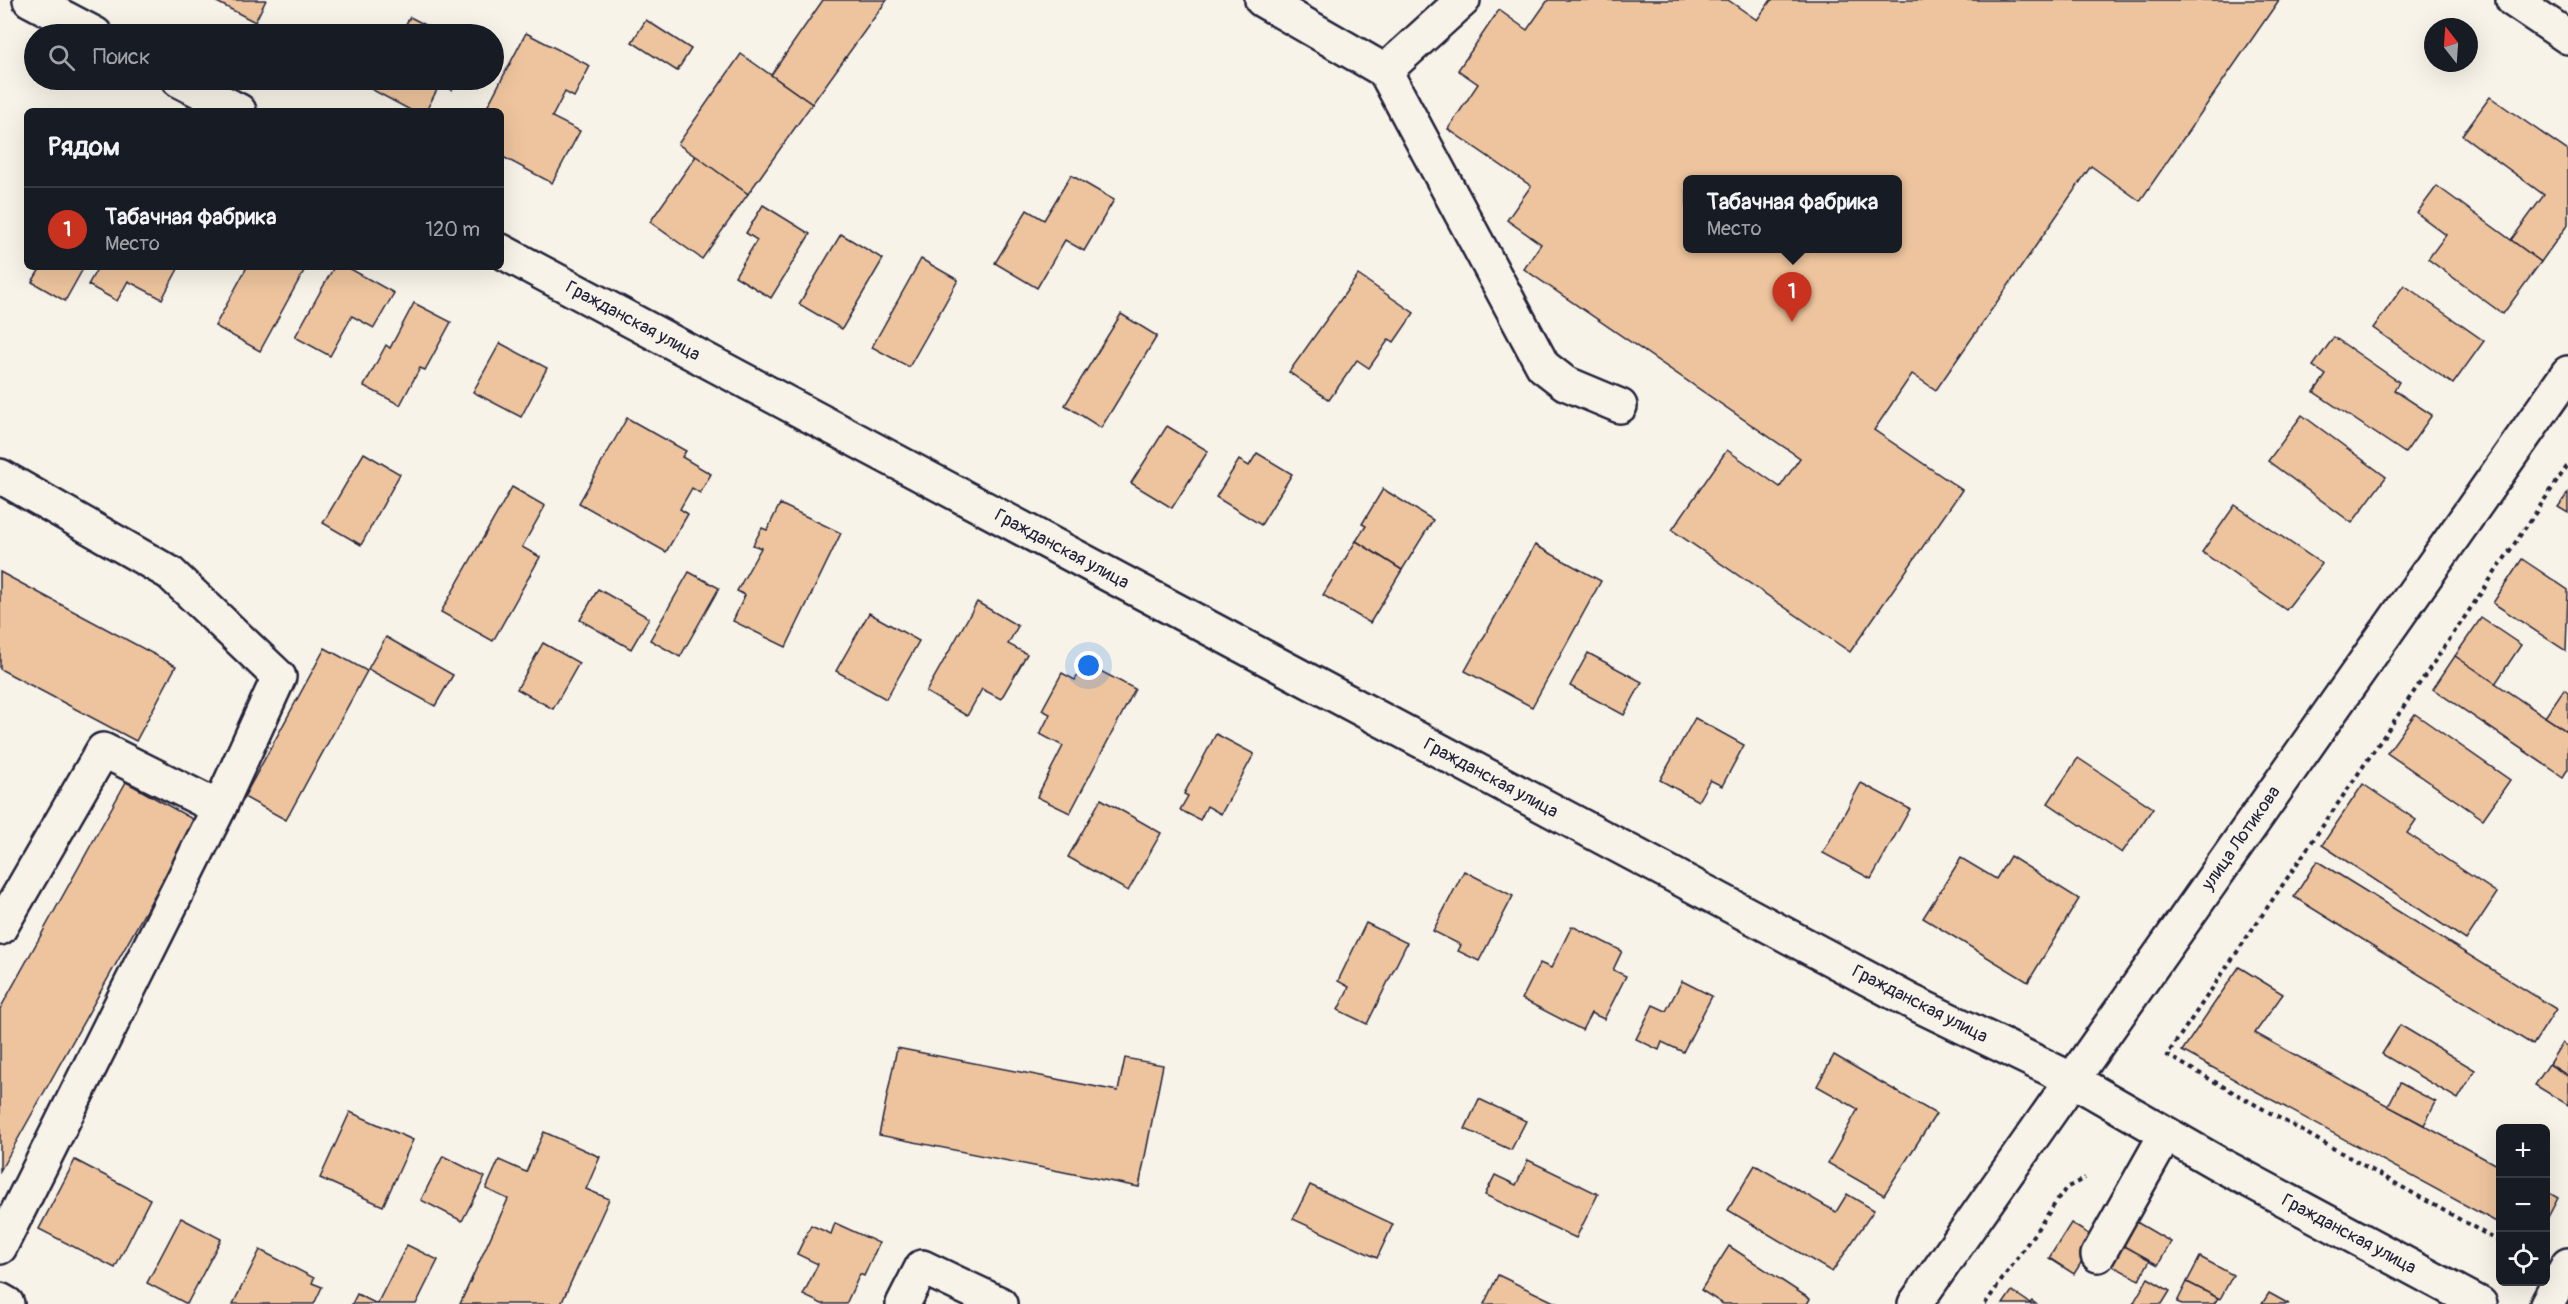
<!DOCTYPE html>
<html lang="ru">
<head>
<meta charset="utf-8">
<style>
	:root { --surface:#171b24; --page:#20242c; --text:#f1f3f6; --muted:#9ea1a6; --line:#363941; --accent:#c8321e }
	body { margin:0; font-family:Pangolin,sans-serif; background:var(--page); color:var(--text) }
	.controls { position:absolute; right:18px; bottom:18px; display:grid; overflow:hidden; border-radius:9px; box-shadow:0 6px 24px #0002 }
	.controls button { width:54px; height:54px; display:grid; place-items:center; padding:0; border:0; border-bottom:2px solid var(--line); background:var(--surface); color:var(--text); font:30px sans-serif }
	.compass { position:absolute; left:2424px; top:18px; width:54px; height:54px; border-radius:50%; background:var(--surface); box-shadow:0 6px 24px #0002; rotate:343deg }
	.you { position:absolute; left:1089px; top:666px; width:21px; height:21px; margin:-15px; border:4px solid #fff; border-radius:50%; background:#1a73e8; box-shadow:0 0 0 9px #1a73e833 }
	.badge { display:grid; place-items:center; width:39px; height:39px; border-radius:50%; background:var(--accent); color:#fff; font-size:20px; font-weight:700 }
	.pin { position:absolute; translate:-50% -50px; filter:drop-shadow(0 2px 3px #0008) }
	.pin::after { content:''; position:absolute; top:32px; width:21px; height:18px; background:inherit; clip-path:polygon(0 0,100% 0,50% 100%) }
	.popup { position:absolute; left:1683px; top:175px; width:219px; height:78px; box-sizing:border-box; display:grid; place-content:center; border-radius:9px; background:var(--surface); filter:drop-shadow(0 2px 4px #0005); font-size:20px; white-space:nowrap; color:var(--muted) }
	.popup b { font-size:22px; color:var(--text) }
	.popup::after { content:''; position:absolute; left:50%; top:100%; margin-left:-12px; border:12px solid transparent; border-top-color:var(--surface) }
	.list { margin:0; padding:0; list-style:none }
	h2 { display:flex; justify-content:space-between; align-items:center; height:78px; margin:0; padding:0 24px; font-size:26px }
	h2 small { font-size:20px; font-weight:400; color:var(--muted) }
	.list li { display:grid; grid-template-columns:39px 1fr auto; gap:18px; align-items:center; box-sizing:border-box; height:84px; padding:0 24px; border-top:2px solid var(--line) }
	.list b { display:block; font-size:22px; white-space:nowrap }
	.list p { margin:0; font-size:20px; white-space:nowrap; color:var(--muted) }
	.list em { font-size:20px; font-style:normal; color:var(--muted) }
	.icon { flex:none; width:33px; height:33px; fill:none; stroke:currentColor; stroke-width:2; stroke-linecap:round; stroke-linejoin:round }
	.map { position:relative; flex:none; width:2568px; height:1304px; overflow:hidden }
	.search { position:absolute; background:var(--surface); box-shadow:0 6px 24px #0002; left:24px; top:24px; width:480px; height:66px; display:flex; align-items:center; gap:15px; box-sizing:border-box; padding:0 21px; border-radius:33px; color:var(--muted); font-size:22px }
	.panel { position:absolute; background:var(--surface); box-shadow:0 6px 24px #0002; left:24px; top:108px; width:480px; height:162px; border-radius:9px }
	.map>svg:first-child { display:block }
	.building { fill:#edc49d; stroke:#22223b; stroke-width:1.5; fill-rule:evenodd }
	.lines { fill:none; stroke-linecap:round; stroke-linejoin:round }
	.minor-casing { stroke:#22223b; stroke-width:38 }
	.path { stroke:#22223b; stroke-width:4; stroke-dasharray:4.5 4.5; stroke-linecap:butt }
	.minor { stroke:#f7f3e8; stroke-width:33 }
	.labels { text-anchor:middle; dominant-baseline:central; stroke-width:4.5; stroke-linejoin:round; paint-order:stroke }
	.street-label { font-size:18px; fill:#22223b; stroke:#f7f3e8 }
</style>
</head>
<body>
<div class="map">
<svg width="2568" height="1304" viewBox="0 0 2568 1304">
	<rect width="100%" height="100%" fill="#f7f3e8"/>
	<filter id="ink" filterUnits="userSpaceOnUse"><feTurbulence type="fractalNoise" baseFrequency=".0167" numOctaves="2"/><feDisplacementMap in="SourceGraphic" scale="12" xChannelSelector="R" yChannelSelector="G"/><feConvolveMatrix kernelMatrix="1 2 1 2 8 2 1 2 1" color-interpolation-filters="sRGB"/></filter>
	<g filter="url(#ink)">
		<g class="building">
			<path d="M213,0H266L255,22Z"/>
			<path d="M823,0H887L812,104L771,75Z"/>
			<path d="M1548,0H1728L1757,20L1771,0H2279L2140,201L2091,166L1936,390L1912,374L1874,430L1962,490L1850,652L1672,530L1727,450L1780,487L1800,458L1524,269L1541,244L1507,220L1531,186L1448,129L1478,84L1458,70L1499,10L1527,30ZM1687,180H1897V248H1687Z"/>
			<path d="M410,17L443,34H400Z"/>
			<path d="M646,20L691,49L677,71L632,42Z"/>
			<path d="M526,33L590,66L574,97L565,92L552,117L580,131L552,183L501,156V111H485Z"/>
			<path d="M741,54L812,104L748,194L678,144Z"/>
			<path d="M376,80H457L452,90L440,84L426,111H412L371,89Z"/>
			<path d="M2490,97L2568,151V224L2541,262L2511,240L2544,195L2462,135Z"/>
			<path d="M696,156L748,194L702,259L650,222Z"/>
			<path d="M1071,175L1114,200L1084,251L1065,240L1037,288L995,263L1027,210L1044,220Z"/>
			<path d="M2437,186L2541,262L2503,314L2428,259L2446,235L2417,213Z"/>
			<path d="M763,205L810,234L771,298L735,276L757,240L746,233Z"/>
			<path d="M841,234L883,259L842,329L799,304Z"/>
			<path d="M921,259L958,280L909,367L872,347Z"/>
			<path d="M36,267H84L65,301L32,282L40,269Z"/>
			<path d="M98,267H179L162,299L128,281L117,301L88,285Z"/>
			<path d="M247,267H306L260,351L215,326Z"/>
			<path d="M334,267H347L394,293L374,328L352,316L330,356L295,337Z"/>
			<path d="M1358,275L1414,313L1394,342L1389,339L1369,368L1357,360L1329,400L1289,372Z"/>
			<path d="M2404,285L2484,341L2453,384L2373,328Z"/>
			<path d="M414,303L451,322L425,370L420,368L400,405L364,386L386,345L390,348Z"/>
			<path d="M1121,314L1157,336L1101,428L1065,405Z"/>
			<path d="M2334,337L2399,382L2394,390L2432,415L2405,453L2314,392L2326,375L2313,366Z"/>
			<path d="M500,343L547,368L521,417L473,392Z"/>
			<path d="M2302,415L2386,477L2352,523L2268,461Z"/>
			<path d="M627,418L686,451L682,457L711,474L700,493L692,488L680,509L688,514L666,552L579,503Z"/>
			<path d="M1167,426L1208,451L1172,508L1131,483Z"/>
			<path d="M364,453L400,474L361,545L323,523Z"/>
			<path d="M1257,453L1292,474L1261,525L1216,497L1239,460L1249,466Z"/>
			<path d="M512,487L545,506L522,547L540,557L493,641L441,612Z"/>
			<path d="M1383,489L1433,520L1402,570L1356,541L1366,526L1362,524Z"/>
			<path d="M2568,493V513L2558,507Z"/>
			<path d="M780,504L841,533L786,647L733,621L745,595L737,591L761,548L753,545L762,528L767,530Z"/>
			<path d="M2235,505L2322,564L2286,610L2202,552Z"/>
			<path d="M1356,541L1402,570L1370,623L1323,595Z"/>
			<path d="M1535,545L1601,581L1532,707L1465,671Z"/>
			<path d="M2522,559L2568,590L2566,651L2493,603Z"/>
			<path d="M0,572L176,666L136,741L0,669Z"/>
			<path d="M689,572L719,588L680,657L650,640Z"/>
			<path d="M598,589L649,618L631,649L580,620Z"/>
			<path d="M977,602L1018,626L1008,644L1027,654L1001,699L982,689L967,716L926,692Z"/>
			<path d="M869,613L919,641L886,699L836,671Z"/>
			<path d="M2481,618L2521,645L2495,684L2455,656Z"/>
			<path d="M386,637L453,675L435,706L368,669Z"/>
			<path d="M543,643L579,663L553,709L517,689Z"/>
			<path d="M325,648L367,671L286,820L244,797Z"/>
			<path d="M1588,653L1642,682L1624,715L1570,686Z"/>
			<path d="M2455,656L2568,732V769L2563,777L2433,689Z"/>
			<path d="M1085,663L1135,689L1070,813L1037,797L1063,746L1040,734L1050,714L1042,710L1062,673L1075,680Z"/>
			<path d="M2564,689L2568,692V732L2545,717Z"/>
			<path d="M2415,714L2510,780L2483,819L2387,753Z"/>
			<path d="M1695,718L1744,745L1722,786L1710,780L1698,801L1660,780Z"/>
			<path d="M1216,734L1254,754L1221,814L1207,806L1200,820L1180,810L1188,796L1184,794Z"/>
			<path d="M2078,758L2153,808L2122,853L2048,803Z"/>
			<path d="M126,782L196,821L0,1171V1009Z"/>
			<path d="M1861,783L1910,809L1871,879L1823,853Z"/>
			<path d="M2363,784L2416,820L2407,833L2497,893L2466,940L2322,845Z"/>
			<path d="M1101,799L1161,833L1128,891L1068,857Z"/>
			<path d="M2010,856L2079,899L2028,982L1923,918L1961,858L1996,879Z"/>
			<path d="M2317,861L2556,1009L2533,1045L2294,897Z"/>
			<path d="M1464,871L1513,896L1479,961L1458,951L1461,945L1433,931Z"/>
			<path d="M1366,923L1407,943L1367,1024L1338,1010L1349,987L1338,981Z"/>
			<path d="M1572,926L1622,951L1613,970L1626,976L1604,1019L1591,1013L1582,1030L1522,999L1540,963L1551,968Z"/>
			<path d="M2239,967L2283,994L2255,1033L2500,1167V1224L2182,1051Z"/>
			<path d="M1682,981L1712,996L1683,1052L1662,1042L1659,1050L1636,1039L1653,1005L1666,1011Z"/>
			<path d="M2400,1025L2475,1070L2458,1099L2382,1054Z"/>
			<path d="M2562,1043L2568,1047V1076L2549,1064Z"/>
			<path d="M897,1048L1118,1091L1125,1058L1163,1065L1139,1187L879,1135Z"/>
			<path d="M1834,1055L1936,1114L1884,1195L1828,1163L1858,1109L1817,1086Z"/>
			<path d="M2549,1064L2568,1076V1105L2535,1085Z"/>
			<path d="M2400,1083L2436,1102L2424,1125L2388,1106Z"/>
			<path d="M1479,1099L1526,1121L1511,1150L1465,1129Z"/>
			<path d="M350,1112L413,1140L383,1206L320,1178Z"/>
			<path d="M544,1132L600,1157L586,1189L609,1199L561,1304H460L508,1199L486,1189L499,1160L526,1172Z"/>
			<path d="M443,1156L485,1177L462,1221L421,1200Z"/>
			<path d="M75,1160L150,1199L115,1268L39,1229Z"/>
			<path d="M1528,1160L1598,1194L1576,1238L1485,1195L1495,1175L1516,1185Z"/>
			<path d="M1755,1165L1836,1212L1847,1194L1874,1210L1832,1272L1728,1210Z"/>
			<path d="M1310,1185L1393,1224L1377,1258L1293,1219Z"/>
			<path d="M2546,1191L2558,1198L2546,1221Z"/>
			<path d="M181,1218L221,1239L187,1304L147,1283Z"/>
			<path d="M2133,1220L2171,1242L2158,1265L2119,1243Z"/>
			<path d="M835,1223L879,1243L864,1276L860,1274L846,1304H822L803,1295L818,1264L797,1254L811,1225L831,1234Z"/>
			<path d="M2071,1223L2096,1239L2074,1274L2049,1258Z"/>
			<path d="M2119,1243L2150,1260L2139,1280L2108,1263Z"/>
			<path d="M407,1245L438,1260L416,1304H377Z"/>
			<path d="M1729,1246L1810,1299L1807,1304H1723L1701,1290Z"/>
			<path d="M260,1250L314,1278L312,1283L322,1287L314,1304H233Z"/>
			<path d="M2200,1257L2233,1275L2220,1299L2187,1282Z"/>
			<path d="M1498,1275L1558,1304H1484Z"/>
			<path d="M2148,1278L2170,1291L2162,1304H2133Z"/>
			<path d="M2187,1282L2218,1298L2214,1304H2182L2177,1302Z"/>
			<path d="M2012,1291L2030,1303L2032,1301L2036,1304H2003Z"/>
			<path d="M2269,1293L2289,1304H2262Z"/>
			<path d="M357,1294L377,1304H352Z"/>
		</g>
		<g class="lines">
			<g class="minor-casing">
				<g id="minor">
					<path d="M30,0L95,34"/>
					<path d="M1262,0L1385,71L1543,366L1565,383L1620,406"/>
					<path d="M2513,0L2568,37"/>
					<path d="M1385,71L1463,0"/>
					<path d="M179,80L239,111"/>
					<path d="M501,251L1910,1001L2071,1079L2219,1164L2480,1304"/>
					<path d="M0,476L170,573L279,677L219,808"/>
					<path d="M0,928L103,750L219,808L0,1247"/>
					<path d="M2098,1255L2166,1134"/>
					<path d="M0,1300L7,1304"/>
					<path d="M903,1304L922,1267L1000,1304"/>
					<path d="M1915,1304L2568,373"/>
					<path d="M2547,1304L2568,1265"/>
				</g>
			</g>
			<g class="path">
				<path d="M2500,1242L2167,1055L2568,465"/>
				<path d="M1985,1304L2066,1188L2085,1178"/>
			</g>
			<use href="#minor" class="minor"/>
		</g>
	</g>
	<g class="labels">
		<g class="street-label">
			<text transform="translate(633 321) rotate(28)">Гражданская улица</text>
			<text transform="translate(1062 549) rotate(28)">Гражданская улица</text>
			<text transform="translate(1491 778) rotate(28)">Гражданская улица</text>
			<text transform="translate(2241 838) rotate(-55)">улица Лотикова</text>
			<text transform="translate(1920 1004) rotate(27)">Гражданская улица</text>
			<text transform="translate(2349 1234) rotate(28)">Гражданская улица</text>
		</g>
	</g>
</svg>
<div class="controls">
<button>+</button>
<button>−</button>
<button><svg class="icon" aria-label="locate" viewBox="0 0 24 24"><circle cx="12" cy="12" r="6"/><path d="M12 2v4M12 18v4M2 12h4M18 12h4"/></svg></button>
</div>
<svg class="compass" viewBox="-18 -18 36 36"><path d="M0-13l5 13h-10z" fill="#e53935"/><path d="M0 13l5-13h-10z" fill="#9ea1a6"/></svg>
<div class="you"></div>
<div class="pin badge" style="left:1792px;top:322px">1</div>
<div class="popup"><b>Табачная фабрика</b>Место</div>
<div class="search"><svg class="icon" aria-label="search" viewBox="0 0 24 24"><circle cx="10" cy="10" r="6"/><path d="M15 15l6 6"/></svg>Поиск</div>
<section class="panel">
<h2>Рядом<small></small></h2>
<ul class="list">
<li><span class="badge">1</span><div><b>Табачная фабрика</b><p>Место</p></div><em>120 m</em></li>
</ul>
</section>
</div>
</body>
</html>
